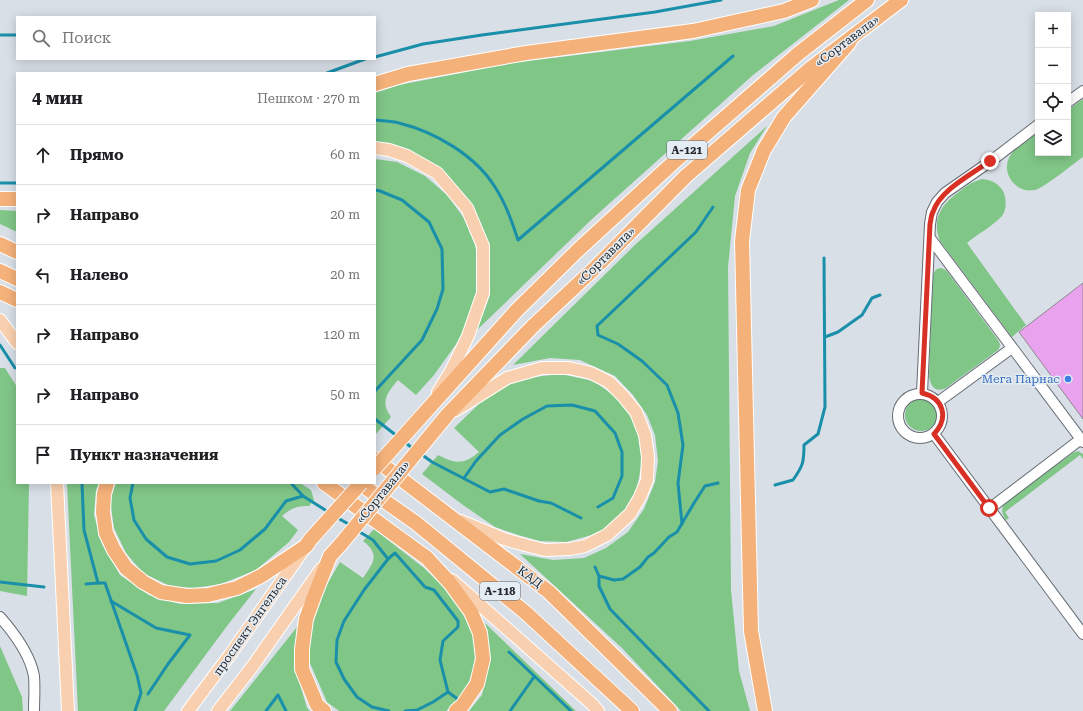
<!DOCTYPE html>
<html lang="ru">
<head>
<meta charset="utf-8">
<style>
	:root { --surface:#fff; --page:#f6f6f6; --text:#202124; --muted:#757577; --line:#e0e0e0 }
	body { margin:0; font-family:"Roboto Serif",serif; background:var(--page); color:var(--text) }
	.controls { position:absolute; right:12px; top:12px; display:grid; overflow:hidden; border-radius:0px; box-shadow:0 2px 10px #0003 }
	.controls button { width:36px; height:36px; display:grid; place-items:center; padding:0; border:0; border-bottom:1px solid var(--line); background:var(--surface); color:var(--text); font:20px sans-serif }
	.stop { position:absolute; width:12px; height:12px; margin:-9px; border:3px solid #d93025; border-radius:50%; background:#fff }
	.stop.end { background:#d93025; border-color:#fff; box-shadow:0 1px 4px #0008 }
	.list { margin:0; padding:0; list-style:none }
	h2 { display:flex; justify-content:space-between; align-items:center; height:52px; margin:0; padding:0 16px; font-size:17px }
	h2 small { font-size:13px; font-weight:400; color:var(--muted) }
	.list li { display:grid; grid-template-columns:26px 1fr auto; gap:12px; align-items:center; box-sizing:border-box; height:60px; padding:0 16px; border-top:1px solid var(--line) }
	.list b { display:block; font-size:15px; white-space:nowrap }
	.list em { font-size:13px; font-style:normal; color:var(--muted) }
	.icon { flex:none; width:22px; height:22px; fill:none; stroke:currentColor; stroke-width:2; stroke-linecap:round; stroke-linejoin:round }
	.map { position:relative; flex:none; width:1083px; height:711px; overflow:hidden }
	.search { position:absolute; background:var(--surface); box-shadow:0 2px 10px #0003; left:16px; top:16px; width:360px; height:44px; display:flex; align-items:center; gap:10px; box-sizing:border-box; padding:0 14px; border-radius:0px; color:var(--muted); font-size:15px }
	.panel { position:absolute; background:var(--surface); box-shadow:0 2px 10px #0003; left:16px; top:72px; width:360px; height:412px; border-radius:0px }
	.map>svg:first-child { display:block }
	.green { fill:#80c687 }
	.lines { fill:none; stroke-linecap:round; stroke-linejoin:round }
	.stream { stroke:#198fa9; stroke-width:3 }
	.building { fill:#e8a2ee; stroke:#908990 }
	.minor-casing { stroke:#656c73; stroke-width:12 }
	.major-casing { stroke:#fff; stroke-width:14 }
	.highway-casing { stroke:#fff; stroke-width:16 }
	.minor { stroke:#fff; stroke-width:10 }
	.major { stroke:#f9d0af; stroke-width:12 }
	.highway { stroke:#f5b17a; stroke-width:14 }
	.highway-bridge-casing { stroke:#fff; stroke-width:16; stroke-linecap:butt }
	.highway-bridge { stroke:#f5b17a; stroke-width:14 }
	.route { stroke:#d93025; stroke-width:5 }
	.shop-dot { fill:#3f7fe0; stroke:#e5edf4; stroke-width:1.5 }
	.labels { text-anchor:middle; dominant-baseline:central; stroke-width:3; stroke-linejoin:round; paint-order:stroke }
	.shield { fill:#e5edf4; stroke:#606468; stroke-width:1 }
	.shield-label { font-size:11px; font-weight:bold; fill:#27292c }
	.street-label { font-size:12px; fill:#27292c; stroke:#e5edf4 }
	.shop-label { font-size:12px; fill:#366cbe; stroke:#e5edf4; text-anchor:end }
</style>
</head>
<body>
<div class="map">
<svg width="1083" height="711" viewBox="0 0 1083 711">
	<rect width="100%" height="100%" fill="#d8dfe7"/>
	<g class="green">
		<path d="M839,0H849L753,75L592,219L477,330L490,295L489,244L464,194L440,168L410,151L375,142V93L399,85L512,63L690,41L774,26Z"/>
		<path d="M1083,99V157C1073,164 1044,188 1035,190C1016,194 1000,173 1010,156C1016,146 1029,139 1038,132V153H1068V110Z"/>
		<path d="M767,126L750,153L735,196L728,267L731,590L739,671L750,711H681L622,648L520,554L553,560L584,558L606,548L628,532L644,509L655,482L658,461L655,435L647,415L633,395L615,376L580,360L550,358L513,365L636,244Z"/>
		<path d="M375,159L397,162L425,176L447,195L464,218L475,244L479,276L474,304L459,340L434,375L416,395L398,380C387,393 380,402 391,417L375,435Z"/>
		<path d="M982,179C992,180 998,183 1003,191C1007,199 1007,212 1000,218C990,228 977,234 967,243L1026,325L1012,337L940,241C931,218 942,204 960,191C967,185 974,181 982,179Z"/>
		<path d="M0,210L17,211V232L0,224Z"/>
		<path d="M941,268L946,270L998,340C1000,344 1001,346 998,350L946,388C935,393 931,387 929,376L933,275C935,270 936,269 941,268Z"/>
		<path d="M0,368H5L17,387V483H29L27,596L0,591Z"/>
		<path d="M560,374L594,381L621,401L635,424L643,455L637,488L623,515L603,530L592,535L566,542L540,541L518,535L495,527L463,505L422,474L438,455C455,464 464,465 479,452L454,428L480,403L510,384L535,377Z"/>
		<circle cx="921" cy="415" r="16"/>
		<path d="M1078,451L1083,454V459L1080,455L1005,512L1009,518L1006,520C1002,514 1001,510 1004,503L1073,453Z"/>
		<path d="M67,483H99L96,490L94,515L102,544L120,575L149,595L180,604L218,603L256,589L227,626L164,711H78Z"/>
		<path d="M116,483H300L311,490L314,500L309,506C296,506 292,508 282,516L298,530L289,542L256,570L221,584L194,588L170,586L143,573L126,553L114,528L110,500Z"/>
		<path d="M374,529L424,568L453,596L471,624L476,650L473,670L465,693L446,711H339L327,702L310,663L307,635L319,598L340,562L363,578C373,563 381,555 363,541Z"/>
		<path d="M485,623L576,711H469L482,695L490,659Z"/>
		<path d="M297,627L294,664L307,708L310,711H230Z"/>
		<path d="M0,646L22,697L23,711H0Z"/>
	</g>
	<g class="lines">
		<g class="stream">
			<path d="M0,35H17"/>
			<path d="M375,57L423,44L482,35L655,12L721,0"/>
			<path d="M327,73L365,59"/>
			<path d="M375,120C383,121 392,121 399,123C435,132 475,155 495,187C506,204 512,222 518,240L733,56"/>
			<path d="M0,183H17"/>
			<path d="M375,190L380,191L402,200L429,222L442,249L443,289L437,309L422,340L375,391"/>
			<path d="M825,337L838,332L862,315L872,298L880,295"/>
			<path d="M0,345L15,368"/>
			<path d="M375,419L397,436"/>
			<path d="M403,441L415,450"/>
			<path d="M421,454L432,462L490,492L504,489L539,501L551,503L581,518"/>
			<path d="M464,478L476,461L500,435L523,419L547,406L572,405L595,411L615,433L622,452V476L613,498L598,507"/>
			<path d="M82,483L84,530L98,583H105L137,675L141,693L135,711"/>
			<path d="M133,483L130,498L134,520L146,539L167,557L190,564L216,561L240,550L265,529L286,501L303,496"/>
			<path d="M291,483L303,496L330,513"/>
			<path d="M775,485L793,480C803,466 804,462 804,445L818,434L825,407L824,258"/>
			<path d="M336,517L352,526"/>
			<path d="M682,524L678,483L683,445L678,413L667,385L642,361L618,344L598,335L597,326L696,232L713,207"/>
			<path d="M358,531L373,540L388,559"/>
			<path d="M595,567L599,576L614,580L623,579L640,567L648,557L654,553L669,537L677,532L694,503L705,486L718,483"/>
			<path d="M599,576V586L610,609L709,711"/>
			<path d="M0,582L44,587"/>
			<path d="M86,584L98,583"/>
			<path d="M111,601L156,628L190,635L168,664L148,694"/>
			<path d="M509,652L571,711"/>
			<path d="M266,711L278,695L286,711"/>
			<path d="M389,711L372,707L357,697L344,679L336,662L337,640L344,621L364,590L388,559L395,553L425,587L434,590L458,621V627L443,641L440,660L448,692L459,700"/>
			<path d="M405,711L417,710L433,702L448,692"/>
			<path d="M510,711L534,677"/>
		</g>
	</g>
	<path class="building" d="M1083,283V419L1019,332Z"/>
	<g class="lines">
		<g class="minor-casing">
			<g id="minor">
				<path d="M1068,102L1083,91"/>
				<path d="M930,238L1083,442"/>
				<path d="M922,393L930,224L932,212L937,202L945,193L991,161L1038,125"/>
				<circle cx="920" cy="416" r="22"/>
				<path d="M938,402L1012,348"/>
				<path d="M934,434L1083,634"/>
				<path d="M989,509L1081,439"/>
				<path d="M0,617C15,634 30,654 34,676C35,687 34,700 34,711"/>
			</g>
		</g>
		<g class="major-casing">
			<g id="major">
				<path d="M375,148L389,150L407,156L437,173L467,208L483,246V293L468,336L451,371L438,392"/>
				<path d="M0,320L17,343"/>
				<path d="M456,410L507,378L542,368H569L591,373L609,382L623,396L636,412L645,435L648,457L647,480L640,497L630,514L607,535L585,546L570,549L545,550L525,545L504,539L461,521"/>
				<path d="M57,483L68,711"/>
				<path d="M452,580L592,704L598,711"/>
				<path d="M188,711L232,652L304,549"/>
				<path d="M218,711L252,667L321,569"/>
			</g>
		</g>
		<g class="highway-casing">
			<g id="highway">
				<path d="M375,84L408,74L526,53L693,31L784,11L812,0"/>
				<path d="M0,199H17"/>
				<path d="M0,244L17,252"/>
				<path d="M0,271L17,279"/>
				<path d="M0,292L17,300"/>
				<path d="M419,419L516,311L577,251L675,161L799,53L867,0"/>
				<path d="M434,431L448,414L533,326L596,267L686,176L811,68L901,0"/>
				<path d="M375,459L549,592L670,711"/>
				<path d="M107,483L104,494L103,512L106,533L114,550L126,568L143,582L161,592L187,596L208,595L237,588L261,576L306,546L310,540"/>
				<path d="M324,483L427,558L450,583L471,612L480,633L483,659L477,684L462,706L456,711"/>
				<path d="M359,483L416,523L526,613L632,711"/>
				<path d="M324,711L317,705L302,669V649L306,619L315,594L330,556L341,544"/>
				<path d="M765,711L751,631L742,241L748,190L764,150L784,117L848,44L852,37"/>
			</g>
		</g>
		<use href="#minor" class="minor"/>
		<use href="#major" class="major"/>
		<use href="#highway" class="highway"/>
		<g class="highway-bridge-casing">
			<g id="highway-bridge">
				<path d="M375,468L419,419"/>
				<path d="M310,540L361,483"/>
				<path d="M341,544L434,431"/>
			</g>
		</g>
		<use href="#highway-bridge" class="highway-bridge"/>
	</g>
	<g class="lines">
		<path class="route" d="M989,508L934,434C949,418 944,398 922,393L930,224C931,220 931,215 933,212C940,190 972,174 990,161"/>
	</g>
	<circle class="shop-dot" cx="1068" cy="379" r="4"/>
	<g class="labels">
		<g class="shield">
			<rect x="667" y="141" width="40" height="18" rx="3"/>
			<rect x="480" y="582" width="40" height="18" rx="3"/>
		</g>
		<g class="shield-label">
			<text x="687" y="150">А-121</text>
			<text x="500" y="591">А-118</text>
		</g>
		<g class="street-label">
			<text transform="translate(847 41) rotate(-37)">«Сортавала»</text>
			<text transform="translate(606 256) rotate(-45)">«Сортавала»</text>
			<text transform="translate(383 492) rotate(-51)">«Сортавала»</text>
			<text transform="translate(530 577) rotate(37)">КАД</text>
			<text transform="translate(250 626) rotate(-55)">проспект Энгельса</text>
		</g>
		<g class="shop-label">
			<text x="1060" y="379">Мега Парнас</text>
		</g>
	</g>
</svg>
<div class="controls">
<button>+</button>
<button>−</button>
<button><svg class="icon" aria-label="locate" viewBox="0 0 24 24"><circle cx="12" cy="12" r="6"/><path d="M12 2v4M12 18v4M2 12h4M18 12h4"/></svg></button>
<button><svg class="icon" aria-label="layers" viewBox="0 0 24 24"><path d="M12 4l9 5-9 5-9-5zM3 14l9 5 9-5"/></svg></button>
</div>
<div class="stop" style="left:989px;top:508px"></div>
<div class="stop end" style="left:990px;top:161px"></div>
<div class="search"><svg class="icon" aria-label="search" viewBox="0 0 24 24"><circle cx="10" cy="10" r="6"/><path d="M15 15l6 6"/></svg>Поиск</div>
<section class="panel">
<h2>4 мин<small>Пешком · 270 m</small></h2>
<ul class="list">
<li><svg class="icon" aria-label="ahead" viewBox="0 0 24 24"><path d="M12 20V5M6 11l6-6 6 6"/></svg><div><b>Прямо</b></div><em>60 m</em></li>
<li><svg class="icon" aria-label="right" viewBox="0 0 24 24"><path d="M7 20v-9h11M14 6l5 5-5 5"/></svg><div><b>Направо</b></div><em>20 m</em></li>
<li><svg class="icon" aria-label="left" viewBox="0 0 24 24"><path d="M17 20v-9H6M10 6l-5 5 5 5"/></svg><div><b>Налево</b></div><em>20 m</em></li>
<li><svg class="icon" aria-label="right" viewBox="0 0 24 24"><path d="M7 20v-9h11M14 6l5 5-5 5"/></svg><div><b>Направо</b></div><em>120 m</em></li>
<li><svg class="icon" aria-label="right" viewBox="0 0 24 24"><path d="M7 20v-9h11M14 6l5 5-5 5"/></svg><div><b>Направо</b></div><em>50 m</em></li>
<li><svg class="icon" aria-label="arrive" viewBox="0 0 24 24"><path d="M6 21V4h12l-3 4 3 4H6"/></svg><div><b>Пункт назначения</b></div></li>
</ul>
</section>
</div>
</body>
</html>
